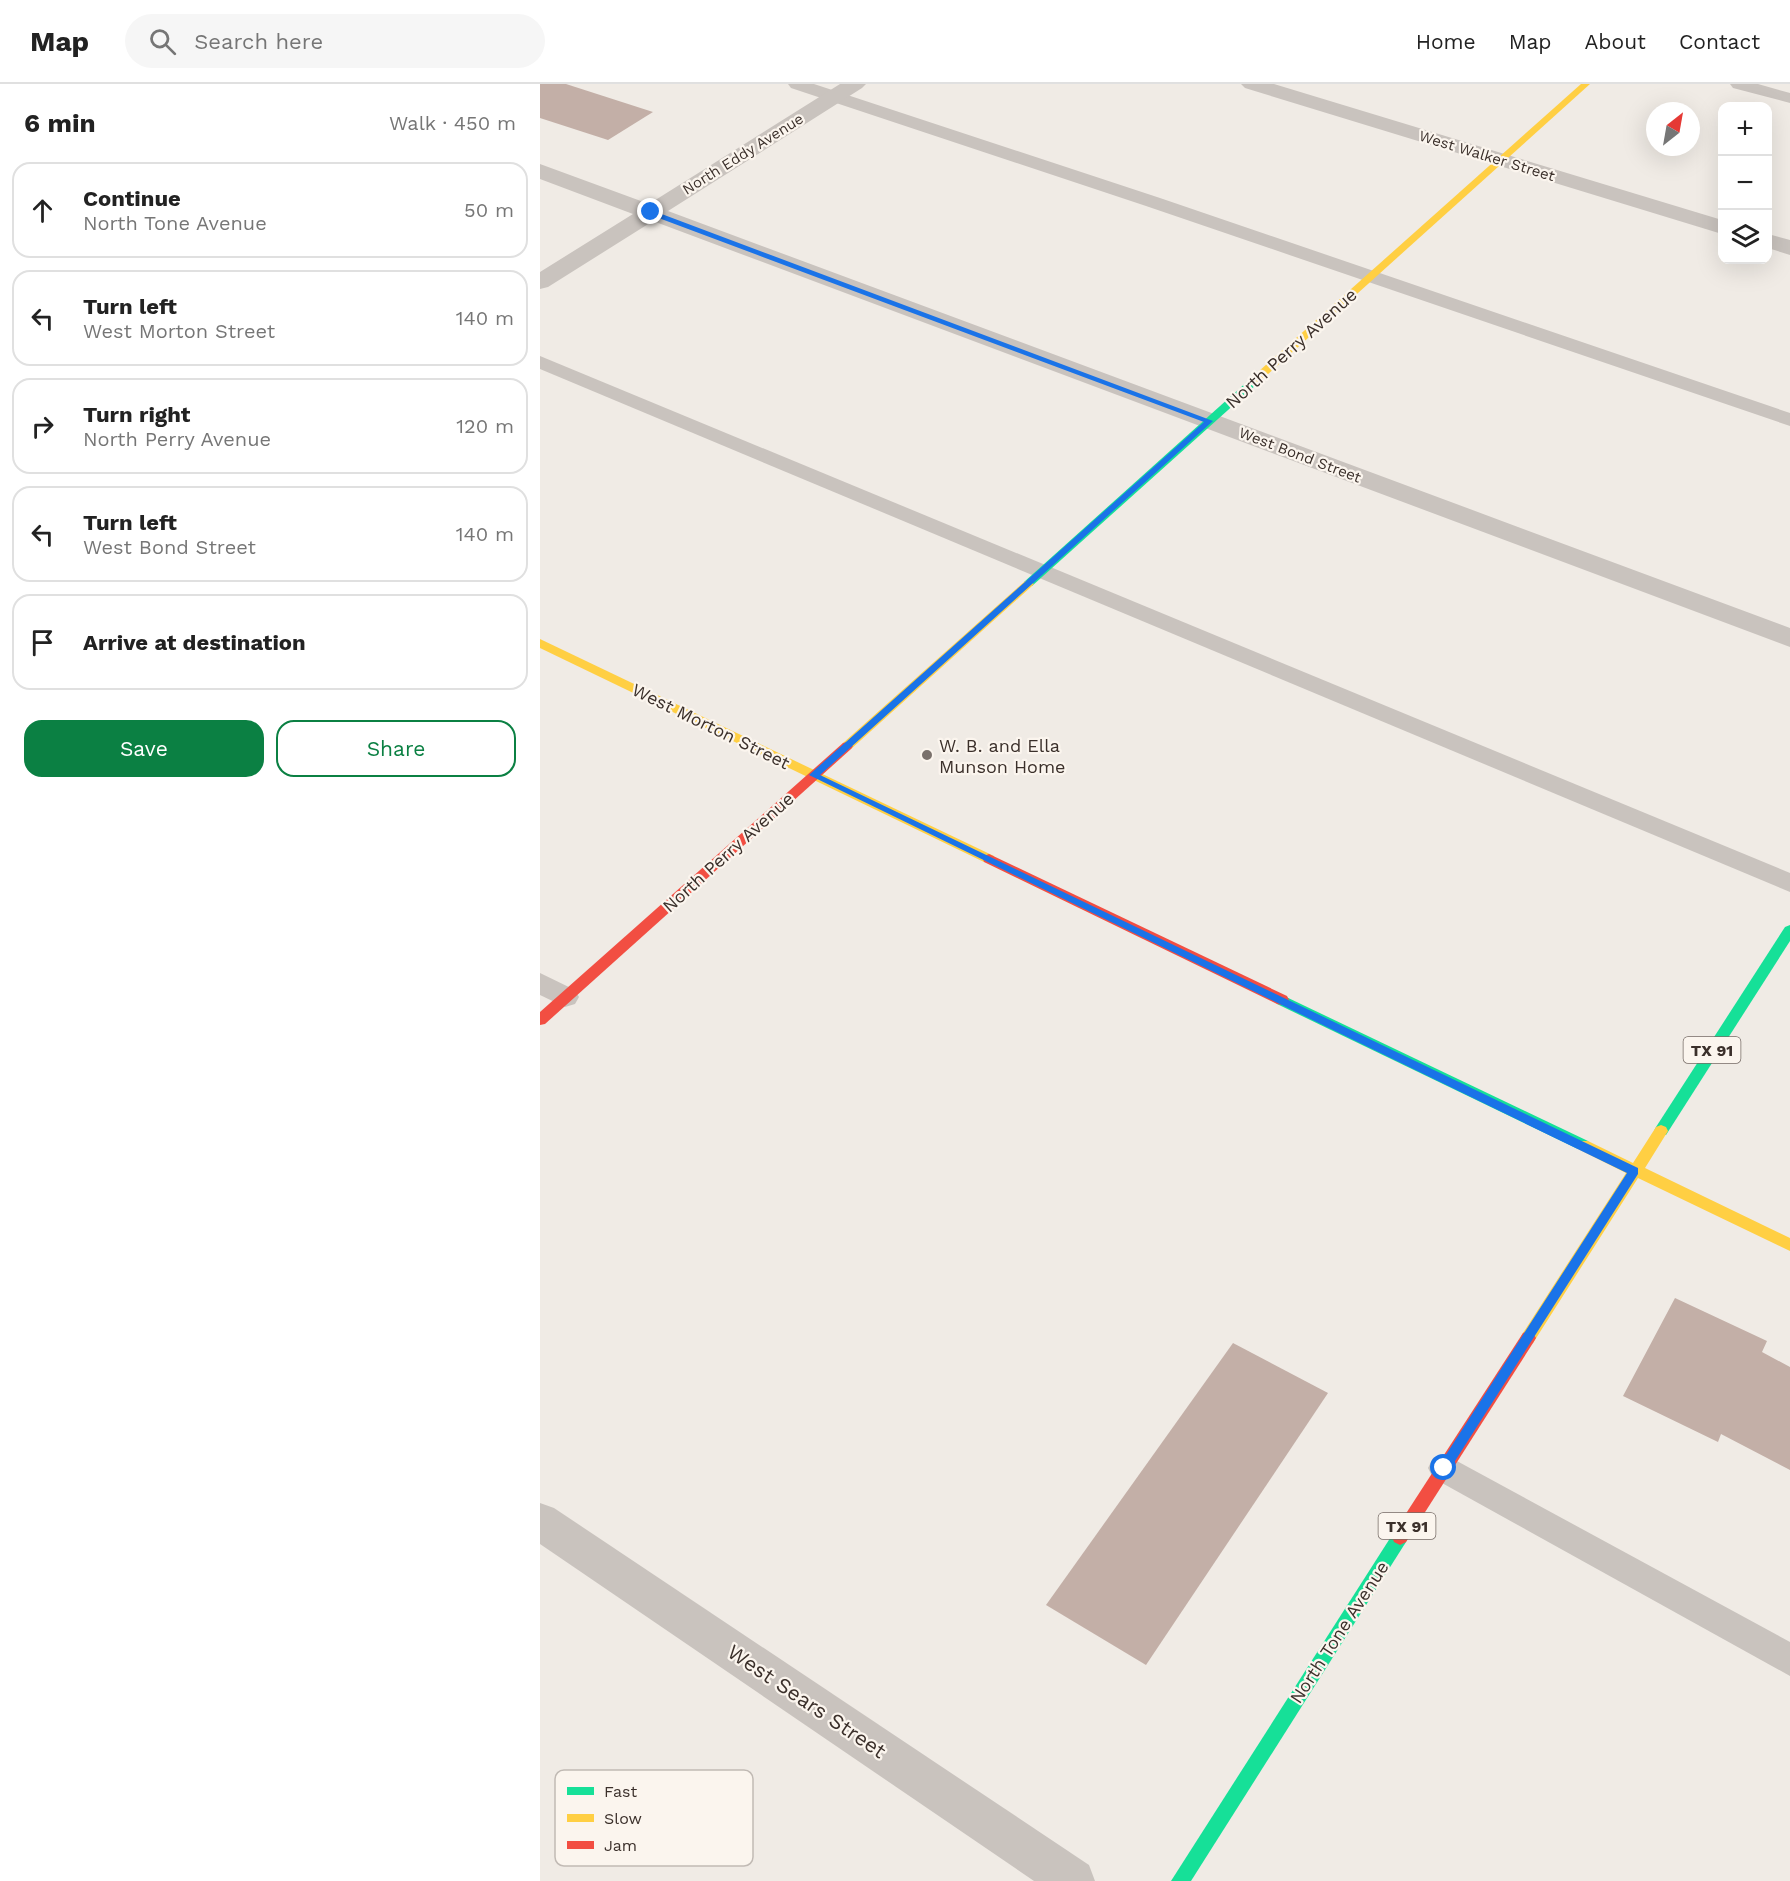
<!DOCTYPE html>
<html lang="en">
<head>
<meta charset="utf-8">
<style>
	:root { --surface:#fff; --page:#f6f6f6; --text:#222; --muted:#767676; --line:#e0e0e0; --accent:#0b8043 }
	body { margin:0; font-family:"Work Sans",sans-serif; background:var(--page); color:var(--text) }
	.controls { position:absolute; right:18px; top:18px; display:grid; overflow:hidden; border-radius:12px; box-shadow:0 6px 24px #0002 }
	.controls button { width:54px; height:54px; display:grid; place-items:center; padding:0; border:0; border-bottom:2px solid var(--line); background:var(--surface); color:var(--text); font:30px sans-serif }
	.compass { position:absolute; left:1106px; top:18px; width:54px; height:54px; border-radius:50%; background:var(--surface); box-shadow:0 6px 24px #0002; rotate:31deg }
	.stop { position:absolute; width:18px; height:18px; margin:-14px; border:4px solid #1a73e8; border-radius:50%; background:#fff }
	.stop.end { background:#1a73e8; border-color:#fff; box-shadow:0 2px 6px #0008 }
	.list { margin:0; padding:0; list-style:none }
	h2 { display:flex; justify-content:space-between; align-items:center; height:78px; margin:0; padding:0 24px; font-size:26px }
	h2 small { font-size:20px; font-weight:400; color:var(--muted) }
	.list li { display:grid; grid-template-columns:39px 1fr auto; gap:18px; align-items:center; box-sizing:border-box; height:96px; margin:0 12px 12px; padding:0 12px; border:2px solid var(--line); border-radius:18px }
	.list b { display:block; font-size:22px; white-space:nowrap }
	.list p { margin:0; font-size:20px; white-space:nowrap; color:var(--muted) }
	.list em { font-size:20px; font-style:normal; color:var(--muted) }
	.actions { display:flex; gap:12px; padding:18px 24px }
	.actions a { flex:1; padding:14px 0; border:2px solid var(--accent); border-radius:18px; text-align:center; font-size:21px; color:var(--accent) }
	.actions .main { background:var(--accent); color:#fff }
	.icon { flex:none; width:33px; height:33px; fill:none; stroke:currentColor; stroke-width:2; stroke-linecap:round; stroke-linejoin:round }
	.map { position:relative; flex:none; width:1250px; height:1797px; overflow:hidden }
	header { display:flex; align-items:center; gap:36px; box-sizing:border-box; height:84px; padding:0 30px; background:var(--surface); border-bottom:2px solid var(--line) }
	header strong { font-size:28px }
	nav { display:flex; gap:33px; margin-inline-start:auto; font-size:21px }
	.search { width:420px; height:54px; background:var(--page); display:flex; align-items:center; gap:15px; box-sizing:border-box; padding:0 21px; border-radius:33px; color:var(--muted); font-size:22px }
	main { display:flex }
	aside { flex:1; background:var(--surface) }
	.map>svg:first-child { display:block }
	.building { fill:#c3afa7 }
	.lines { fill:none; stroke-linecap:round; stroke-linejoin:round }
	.lane { fill:#c9c3be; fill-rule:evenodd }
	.street { fill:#c9c3be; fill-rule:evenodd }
	.fast { fill:#16e098; fill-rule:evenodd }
	.slow { fill:#ffcf43; fill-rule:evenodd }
	.jam { fill:#f24e42; fill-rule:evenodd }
	.route { fill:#1a73e8 }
	.poi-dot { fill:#7a716c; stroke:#fbf5ee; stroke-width:2 }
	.labels { text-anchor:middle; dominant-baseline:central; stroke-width:4.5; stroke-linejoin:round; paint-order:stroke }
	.far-street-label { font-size:15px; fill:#3b302b; stroke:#fbf5ee }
	.shield { fill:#fbf5ee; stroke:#756b66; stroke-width:1.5 }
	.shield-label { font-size:16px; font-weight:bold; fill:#3b302b }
	.street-label { font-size:18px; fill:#3b302b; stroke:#fbf5ee }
	.poi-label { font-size:18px; fill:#3b302b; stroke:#fbf5ee; text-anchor:start }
	.near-street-label { font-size:21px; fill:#3b302b; stroke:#fbf5ee }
	.key { fill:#fbf5ee; stroke:#c1bab4; stroke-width:1.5 }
	.key-label { font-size:16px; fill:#3b302b }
</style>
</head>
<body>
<header>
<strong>Map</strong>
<div class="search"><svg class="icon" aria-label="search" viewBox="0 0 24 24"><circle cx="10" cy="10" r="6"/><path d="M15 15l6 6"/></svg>Search here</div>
<nav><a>Home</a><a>Map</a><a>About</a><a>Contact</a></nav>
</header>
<main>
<aside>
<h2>6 min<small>Walk · 450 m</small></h2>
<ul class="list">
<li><svg class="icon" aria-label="ahead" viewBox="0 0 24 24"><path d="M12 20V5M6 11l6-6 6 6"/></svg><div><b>Continue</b><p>North Tone Avenue</p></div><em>50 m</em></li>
<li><svg class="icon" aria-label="left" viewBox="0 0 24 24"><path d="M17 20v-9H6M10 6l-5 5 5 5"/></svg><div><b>Turn left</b><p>West Morton Street</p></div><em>140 m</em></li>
<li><svg class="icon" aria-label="right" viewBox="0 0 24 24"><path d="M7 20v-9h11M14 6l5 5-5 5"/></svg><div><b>Turn right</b><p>North Perry Avenue</p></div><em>120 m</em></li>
<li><svg class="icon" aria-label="left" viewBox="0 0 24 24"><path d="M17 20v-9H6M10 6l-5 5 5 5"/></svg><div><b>Turn left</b><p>West Bond Street</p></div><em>140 m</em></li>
<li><svg class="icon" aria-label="arrive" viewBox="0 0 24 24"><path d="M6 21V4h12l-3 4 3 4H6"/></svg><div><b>Arrive at destination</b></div></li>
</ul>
<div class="actions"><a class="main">Save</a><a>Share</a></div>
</aside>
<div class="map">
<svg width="1250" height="1797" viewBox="0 0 1250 1797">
	<rect width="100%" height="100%" fill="#f0ebe5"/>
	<g class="building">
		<path d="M0,0H26L113,28L68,56L0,34Z"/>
		<path d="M1135,1214L1227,1257L1222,1268L1250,1283V1386L1181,1350L1178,1358L1083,1312Z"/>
		<path d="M693,1259L788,1309L606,1581L506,1521Z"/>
	</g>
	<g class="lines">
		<g class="lane">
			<path d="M248,0H274L620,114L1250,329V342L606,122L251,4Z"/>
			<path d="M1190,0H1218L1250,9V19L1193,4Z"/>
			<path d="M0,272L1250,789V808L0,285Z"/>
			<path d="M0,889L35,906L39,913L35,920L25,923L0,911Z"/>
			<path d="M904,1370L1250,1558V1592L893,1394L888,1384L893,1374Z"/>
		</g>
		<g class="street">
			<path d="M300,0H326L322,4L128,127L1250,544V563L113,137L8,203L0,205V188L93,130L0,95V80L109,120Z"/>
			<path d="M701,0H734L1182,136V150L705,4Z"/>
			<path d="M1228,150L1250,156V171L1228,164Z"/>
			<path d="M0,1419L14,1424L549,1781L555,1797H494L0,1460Z"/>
		</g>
		<g class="fast">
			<path d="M713,295L717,296V300L492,502H484V498L709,296Z"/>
			<path d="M1250,841V857L1126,1051H1116L1114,1047L1116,1043L1245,843Z"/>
			<path d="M742,911L1048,1057L1050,1061L1048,1065H1038L737,920L735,916L737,912Z"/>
			<path d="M860,1445L866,1448L868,1453L866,1458L651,1797H631L854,1448Z"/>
		</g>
		<g class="slow">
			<path d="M1041,0H1050L717,300H709V296Z"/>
			<path d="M488,496L494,500L492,502L311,665H303L301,662L303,659L484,498Z"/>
			<path d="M0,555L454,772L455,775L454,778H444L0,564Z"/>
			<path d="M1121,1041L1126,1043L1128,1047L1105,1084L1250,1154V1167L1098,1094L993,1259L988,1261L983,1259L980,1254L983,1249L1086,1089L1038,1065L1036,1061L1038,1057H1048L1093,1079L1116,1043Z"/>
		</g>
		<g class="jam">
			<path d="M307,658L313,662L311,665L5,940L0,941V928L303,659Z"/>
			<path d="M449,770L747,912L749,916L742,921L737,920L444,778L443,775L444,772Z"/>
			<path d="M988,1247L993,1249L996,1254L993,1259L866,1458L860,1461L854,1458L852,1453L854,1448L983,1249Z"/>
		</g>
	</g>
	<path class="route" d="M111,126L673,337L280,691L1098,1084V1090L908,1388H900V1380L1087,1089L269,691L664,338L108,130Z"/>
	<circle class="poi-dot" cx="387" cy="671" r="6"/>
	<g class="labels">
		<g class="far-street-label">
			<text transform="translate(203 70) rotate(-32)">North Eddy Avenue</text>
			<text transform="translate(947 72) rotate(17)">West Walker Street</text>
			<text transform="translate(760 371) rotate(21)">West Bond Street</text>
		</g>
		<g class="shield">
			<rect x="1143.5" y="953" width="57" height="26" rx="4.5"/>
			<rect x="838.5" y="1429" width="57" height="26" rx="4.5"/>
		</g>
		<g class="shield-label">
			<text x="1172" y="966">TX 91</text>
			<text x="867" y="1442">TX 91</text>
		</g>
		<g class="street-label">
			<text transform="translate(751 264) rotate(-42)">North Perry Avenue</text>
			<text transform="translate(171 642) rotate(26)">West Morton Street</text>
			<text transform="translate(188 768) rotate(-42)">North Perry Avenue</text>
			<text transform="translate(799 1548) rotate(-57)">North Tone Avenue</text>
		</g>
		<g class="poi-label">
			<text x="399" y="661">W. B. and Ella<tspan x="399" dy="21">Munson Home</tspan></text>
		</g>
		<g class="near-street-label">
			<text transform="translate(267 1617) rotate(34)">West Sears Street</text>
		</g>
	</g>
	<rect x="15" y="1686" width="198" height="96" rx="9" class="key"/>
	<rect x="27" y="1703" width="27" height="8" fill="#16e098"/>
	<rect x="27" y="1730" width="27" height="8" fill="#ffcf43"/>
	<rect x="27" y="1757" width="27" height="8" fill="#f24e42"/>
	<g class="key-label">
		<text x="64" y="1713">Fast</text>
		<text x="64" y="1740">Slow</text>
		<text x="64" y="1767">Jam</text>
	</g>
</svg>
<div class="controls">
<button>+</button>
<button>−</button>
<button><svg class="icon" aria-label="layers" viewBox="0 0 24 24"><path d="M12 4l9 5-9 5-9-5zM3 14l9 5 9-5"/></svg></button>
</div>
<svg class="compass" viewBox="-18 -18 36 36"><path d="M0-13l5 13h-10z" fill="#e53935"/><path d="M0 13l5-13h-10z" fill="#767676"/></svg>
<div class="stop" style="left:904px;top:1384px"></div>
<div class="stop end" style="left:111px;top:128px"></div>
</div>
</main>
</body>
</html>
